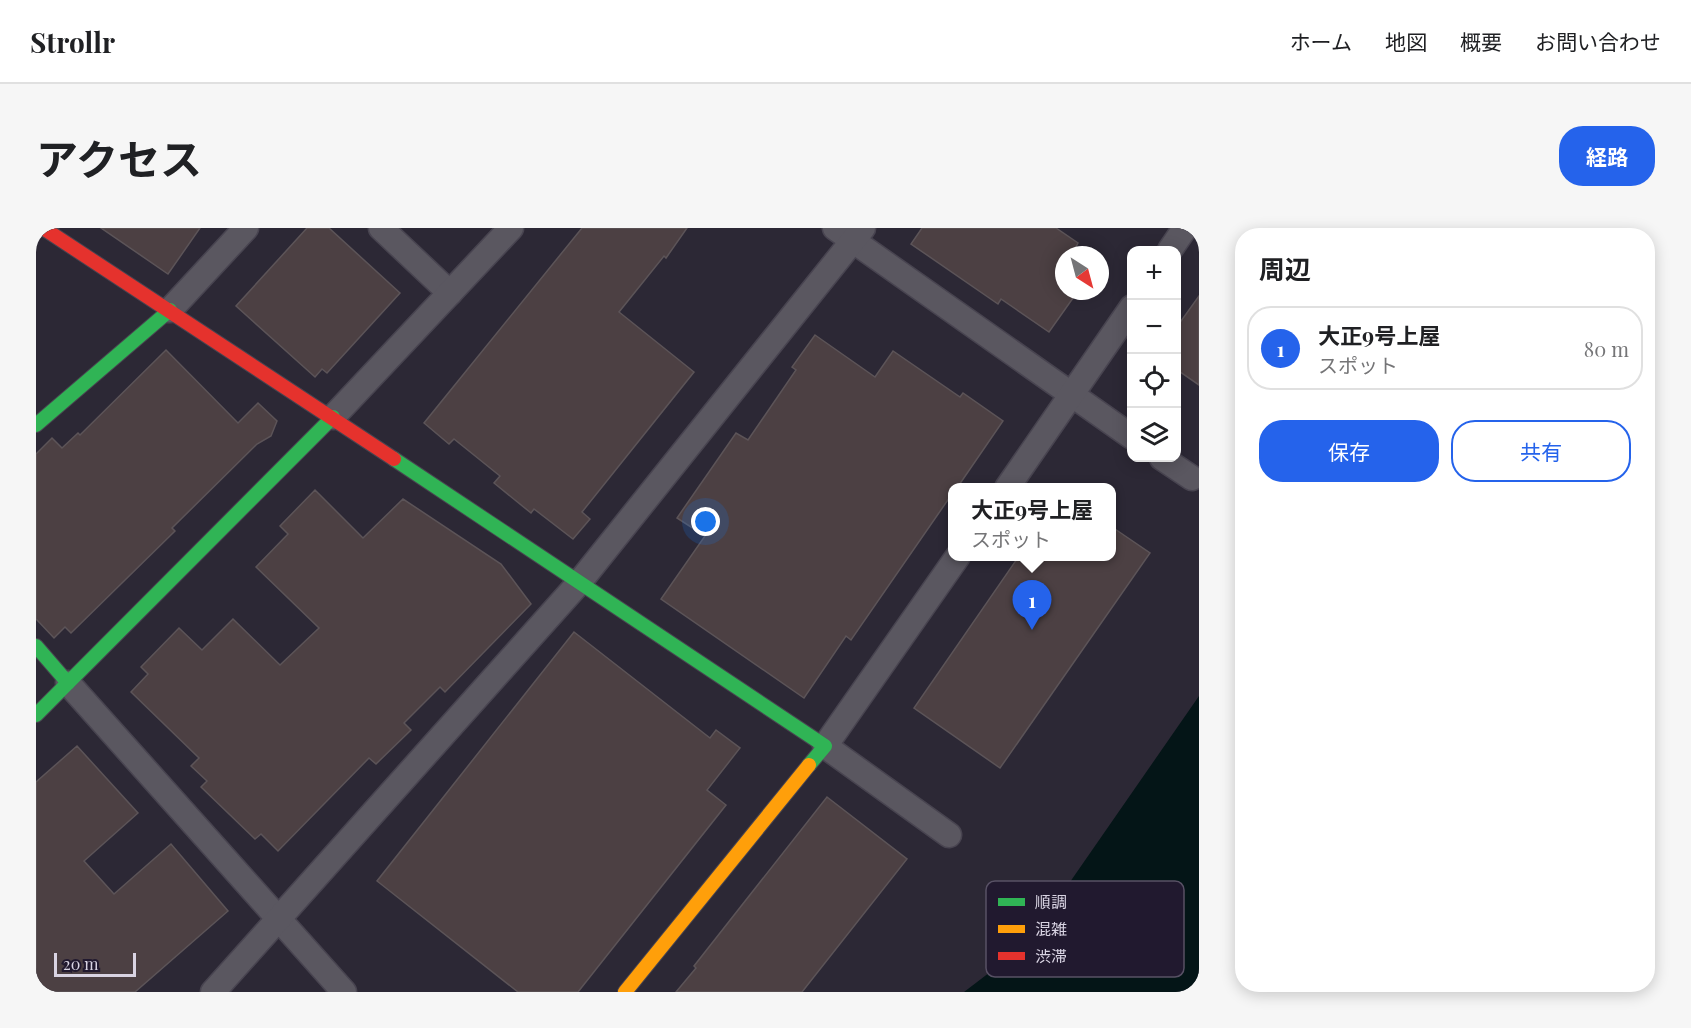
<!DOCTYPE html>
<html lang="ja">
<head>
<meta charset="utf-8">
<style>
	:root { --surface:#fff; --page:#f6f6f6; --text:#202124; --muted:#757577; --line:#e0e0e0; --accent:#2563eb }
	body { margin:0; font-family:"Playfair Display","Noto Sans JP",serif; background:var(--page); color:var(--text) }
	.controls { position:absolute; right:18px; top:18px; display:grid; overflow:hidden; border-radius:12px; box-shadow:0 3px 15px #0003 }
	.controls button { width:54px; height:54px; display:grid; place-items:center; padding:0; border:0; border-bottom:2px solid var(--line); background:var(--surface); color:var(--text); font:30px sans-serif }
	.compass { position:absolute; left:1019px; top:18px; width:54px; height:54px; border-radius:50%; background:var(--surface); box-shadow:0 3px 15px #0003; rotate:144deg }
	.scale { position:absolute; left:18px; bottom:15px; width:82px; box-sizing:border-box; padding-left:6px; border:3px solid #d9d4e3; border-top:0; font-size:16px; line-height:21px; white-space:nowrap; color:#d9d4e3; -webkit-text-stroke:4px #21192f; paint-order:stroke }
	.you { position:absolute; left:670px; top:294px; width:21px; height:21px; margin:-15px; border:4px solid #fff; border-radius:50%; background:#1a73e8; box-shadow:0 0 0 9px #1a73e833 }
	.badge { display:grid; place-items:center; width:39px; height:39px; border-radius:50%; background:var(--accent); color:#fff; font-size:20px; font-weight:700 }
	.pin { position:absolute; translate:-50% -50px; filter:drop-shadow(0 2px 3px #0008) }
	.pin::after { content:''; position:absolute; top:32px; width:21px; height:18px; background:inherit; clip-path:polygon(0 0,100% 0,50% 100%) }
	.popup { position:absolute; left:912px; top:255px; width:168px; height:78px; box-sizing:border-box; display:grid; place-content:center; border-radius:12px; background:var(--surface); filter:drop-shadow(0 2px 4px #0005); font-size:20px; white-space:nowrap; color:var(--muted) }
	.popup b { font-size:22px; color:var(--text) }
	.popup::after { content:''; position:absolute; left:50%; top:100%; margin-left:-12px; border:12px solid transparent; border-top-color:var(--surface) }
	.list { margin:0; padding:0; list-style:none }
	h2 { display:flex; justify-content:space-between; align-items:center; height:78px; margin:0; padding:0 24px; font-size:26px }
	h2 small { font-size:20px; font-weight:400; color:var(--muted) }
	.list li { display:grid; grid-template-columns:39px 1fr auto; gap:18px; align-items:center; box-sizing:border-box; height:84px; margin:0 12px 12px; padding:0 12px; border:2px solid var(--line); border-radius:24px }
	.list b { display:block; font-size:22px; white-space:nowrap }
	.list p { margin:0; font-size:20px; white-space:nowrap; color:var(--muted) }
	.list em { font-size:20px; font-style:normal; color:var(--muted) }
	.actions { display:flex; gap:12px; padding:18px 24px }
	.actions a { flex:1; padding:14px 0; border:2px solid var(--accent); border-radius:24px; text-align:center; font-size:21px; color:var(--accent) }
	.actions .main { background:var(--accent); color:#fff }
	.icon { flex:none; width:33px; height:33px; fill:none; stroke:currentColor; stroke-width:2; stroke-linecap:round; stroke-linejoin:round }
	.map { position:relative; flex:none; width:1163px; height:764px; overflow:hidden; border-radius:24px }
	header { display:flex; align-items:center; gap:36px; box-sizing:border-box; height:84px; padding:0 30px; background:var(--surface); border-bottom:2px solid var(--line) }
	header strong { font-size:28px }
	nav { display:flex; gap:33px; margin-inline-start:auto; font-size:21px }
	.intro { display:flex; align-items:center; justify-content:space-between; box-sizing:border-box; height:144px; padding:0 36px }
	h1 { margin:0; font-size:42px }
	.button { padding:15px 27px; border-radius:24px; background:var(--accent); color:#fff; font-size:21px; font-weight:700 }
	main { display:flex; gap:36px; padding:0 36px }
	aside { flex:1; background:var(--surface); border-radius:24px; box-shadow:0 3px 15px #0003 }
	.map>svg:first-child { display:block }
	.water { fill:#041517 }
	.building { fill:#4c4043; stroke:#5c5458; stroke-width:1.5 }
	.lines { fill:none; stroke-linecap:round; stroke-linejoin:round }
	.street-casing { stroke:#484450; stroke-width:27 }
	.fast-casing { stroke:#484450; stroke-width:16 }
	.slow-casing { stroke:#484450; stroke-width:16 }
	.jam-casing { stroke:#484450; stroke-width:16 }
	.street { stroke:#5a5760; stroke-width:24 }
	.fast { stroke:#30b455; stroke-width:14 }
	.slow { stroke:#ff9f0a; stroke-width:14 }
	.jam { stroke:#e5322d; stroke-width:14 }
	.key { fill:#21192f; stroke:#585165; stroke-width:1.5 }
	.key-label { font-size:16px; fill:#d9d4e3 }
</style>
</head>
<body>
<header>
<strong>Strollr</strong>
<nav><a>ホーム</a><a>地図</a><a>概要</a><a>お問い合わせ</a></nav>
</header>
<div class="intro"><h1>アクセス</h1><a class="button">経路</a></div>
<main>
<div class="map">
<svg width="1163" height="764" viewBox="0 0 1163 764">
	<rect width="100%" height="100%" fill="#2c2835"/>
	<path class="water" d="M1163,468V764H928L991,716Z"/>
	<g class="building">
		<path d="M65,0H164L132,46Z"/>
		<path d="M271,0H293L364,65L291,145L286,141L279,149L200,78Z"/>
		<path d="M546,0H651L630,30L628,28L583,84L658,144L546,284L554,291L537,311L498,281L495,285L458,255L464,248L418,211L413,216L388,195Z"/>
		<path d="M886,0H1020L1042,15L1039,21L1047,27H1028V63H1042L1013,104L965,71L962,76L875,16Z"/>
		<path d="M1163,68V157L1140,141V100Z"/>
		<path d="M779,107L839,149L857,123L924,169L927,165L967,193L921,260H916V266L815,412L810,408L768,470L625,371L669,308L641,290L700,205L712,212L760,142L756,139Z"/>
		<path d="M130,122L202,195L222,175L241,193L235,208L221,216L136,300L139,303L35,405L29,399L18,410L0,391V226L16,210L26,220L42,205L44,207Z"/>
		<path d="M279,262L327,310L367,271L465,336L495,376L409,464L404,459L368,495L375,502L340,536L333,530L242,623L225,606L219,611L165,559L171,553L155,538L163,530L95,464L112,446L105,439L143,400L166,422L197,391L244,437L283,400L220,339L252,306L244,298Z"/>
		<path d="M1076,299L1114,325L964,540L878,480L983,328H1076Z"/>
		<path d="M538,404L674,510L680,502L704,520L671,562L690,577L542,764H482L341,653Z"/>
		<path d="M41,518L102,585L48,633L78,666L135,616L192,683L99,764H8L0,755V554Z"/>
		<path d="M791,569L871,631L766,764H640L660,740L658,738Z"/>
	</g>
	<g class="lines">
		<g class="street-casing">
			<g id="street">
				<path d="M345,0L414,65"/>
				<path d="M799,0L1096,209"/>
				<path d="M1134,22L1149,0"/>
				<path d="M134,82L210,0"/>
				<path d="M297,189L475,0"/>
				<path d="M1126,230L1156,250"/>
				<path d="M971,260L1096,79"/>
				<path d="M32,455L308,764"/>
				<path d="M913,607L789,518L922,328"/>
				<path d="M177,764L542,356L827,0"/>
			</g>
		</g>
		<g class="fast-casing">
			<g id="fast">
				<path d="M0,197L134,82"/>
				<path d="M358,231L789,518L773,537"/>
				<path d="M0,418L32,455"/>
				<path d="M0,487L297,189"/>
			</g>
		</g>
		<g class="slow-casing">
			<path id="slow" d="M589,764L773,537"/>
		</g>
		<g class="jam-casing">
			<path id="jam" d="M7,0L358,231"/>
		</g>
		<use href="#street" class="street"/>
		<use href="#fast" class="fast"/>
		<use href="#slow" class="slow"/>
		<use href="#jam" class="jam"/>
	</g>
	<rect x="950" y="653" width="198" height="96" rx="9" class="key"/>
	<rect x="962" y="670" width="27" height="8" fill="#30b455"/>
	<rect x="962" y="697" width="27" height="8" fill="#ff9f0a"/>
	<rect x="962" y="724" width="27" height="8" fill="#e5322d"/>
	<g class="key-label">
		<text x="999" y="680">順調</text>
		<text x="999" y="707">混雑</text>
		<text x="999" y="734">渋滞</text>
	</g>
</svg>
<div class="controls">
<button>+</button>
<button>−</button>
<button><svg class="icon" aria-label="locate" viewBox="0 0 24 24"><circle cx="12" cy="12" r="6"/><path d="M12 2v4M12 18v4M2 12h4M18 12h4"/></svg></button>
<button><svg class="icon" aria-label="layers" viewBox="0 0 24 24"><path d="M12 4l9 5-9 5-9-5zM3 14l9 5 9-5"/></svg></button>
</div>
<svg class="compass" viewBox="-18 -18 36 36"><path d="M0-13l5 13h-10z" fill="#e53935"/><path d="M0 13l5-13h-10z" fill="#757577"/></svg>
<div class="scale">20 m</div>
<div class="you"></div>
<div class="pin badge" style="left:996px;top:402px">1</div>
<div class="popup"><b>大正9号上屋</b>スポット</div>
</div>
<aside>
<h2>周辺<small></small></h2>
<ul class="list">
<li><span class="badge">1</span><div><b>大正9号上屋</b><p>スポット</p></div><em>80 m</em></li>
</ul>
<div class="actions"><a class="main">保存</a><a>共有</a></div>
</aside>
</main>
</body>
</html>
